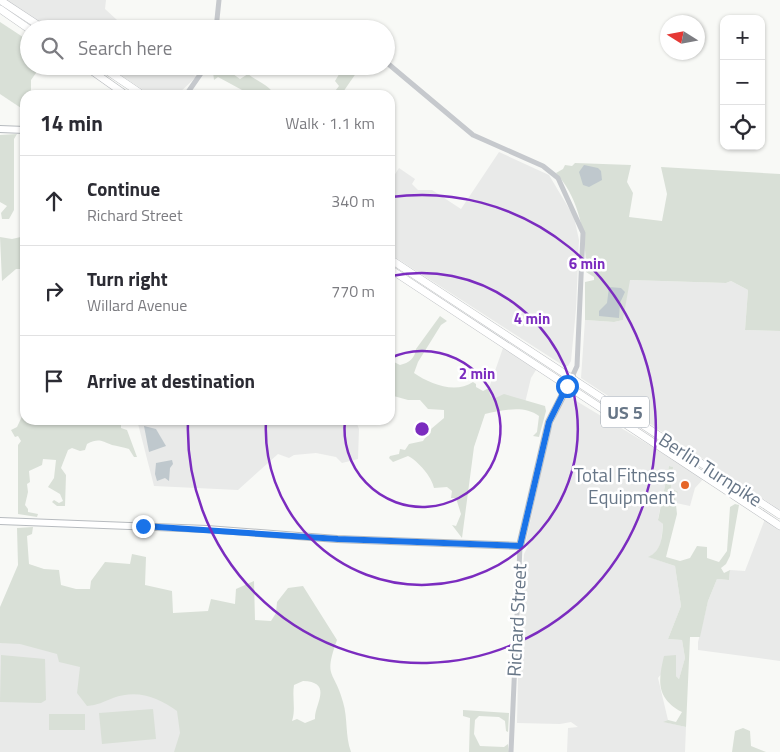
<!DOCTYPE html>
<html lang="en">
<head>
<meta charset="utf-8">
<style>
	:root { --surface:#fff; --page:#f2f2f3; --text:#2b2b33; --muted:#7c7c81; --line:#e1e1e2 }
	body { margin:0; font-family:"Titillium Web",sans-serif; background:var(--page); color:var(--text) }
	.controls { position:absolute; right:15px; top:15px; display:grid; overflow:hidden; border-radius:10px; box-shadow:0 1px 4px #0004 }
	.controls button { width:45px; height:45px; display:grid; place-items:center; padding:0; border:0; border-bottom:1px solid var(--line); background:var(--surface); color:var(--text); font:25px sans-serif }
	.compass { position:absolute; left:660px; top:15px; width:45px; height:45px; border-radius:50%; background:var(--surface); box-shadow:0 1px 4px #0004; rotate:281deg }
	.stop { position:absolute; width:15px; height:15px; margin:-11px; border:4px solid #1a73e8; border-radius:50%; background:#fff }
	.stop.end { background:#1a73e8; border-color:#fff; box-shadow:0 1px 5px #0008 }
	.list { margin:0; padding:0; list-style:none }
	h2 { display:flex; justify-content:space-between; align-items:center; height:65px; margin:0; padding:0 20px; font-size:21px }
	h2 small { font-size:16px; font-weight:400; color:var(--muted) }
	.list li { display:grid; grid-template-columns:32px 1fr auto; gap:15px; align-items:center; box-sizing:border-box; height:90px; padding:0 20px; border-top:1px solid var(--line) }
	.list b { display:block; font-size:19px; white-space:nowrap }
	.list p { margin:0; font-size:16px; white-space:nowrap; color:var(--muted) }
	.list em { font-size:16px; font-style:normal; color:var(--muted) }
	.icon { flex:none; width:28px; height:28px; fill:none; stroke:currentColor; stroke-width:2; stroke-linecap:round; stroke-linejoin:round }
	.map { position:relative; flex:none; width:780px; height:752px; overflow:hidden }
	.search { position:absolute; background:var(--surface); box-shadow:0 1px 4px #0004; left:20px; top:20px; width:375px; height:55px; display:flex; align-items:center; gap:12px; box-sizing:border-box; padding:0 18px; border-radius:28px; color:var(--muted); font-size:19px }
	.panel { position:absolute; background:var(--surface); box-shadow:0 1px 4px #0004; left:20px; top:90px; width:375px; height:335px; border-radius:15px }
	.map>svg:first-child { display:block }
	.built { fill:#e9eae9 }
	.green { fill:#d9e0d7; fill-rule:evenodd }
	.water { fill:#bfc8cd }
	.lines { fill:none; stroke-linecap:round; stroke-linejoin:round }
	.major-casing { stroke:#b7bbbf; stroke-width:8 }
	.highway-casing { stroke:#b7babe; stroke-width:8 }
	.minor { stroke:#c6c9cd; stroke-width:5 }
	.major { stroke:#fff; stroke-width:6 }
	.highway { stroke:#fff; stroke-width:7 }
	.route { stroke:#1a73e8; stroke-width:6 }
	.ring { fill:none; stroke:#7b2cbf; stroke-width:2.5 }
	.poi-dot { fill:#e66628; stroke:#fff; stroke-width:2 }
	.labels { text-anchor:middle; dominant-baseline:central; stroke-width:5; stroke-linejoin:round; paint-order:stroke }
	.shield { fill:#fff; stroke:#959fab; stroke-width:1 }
	.shield-label { font-size:18px; font-weight:bold; fill:#677687 }
	.street-label { font-size:19px; fill:#677687; stroke:#fff }
	.poi-label { font-size:19px; fill:#677687; stroke:#fff; text-anchor:end }
	.centre { fill:#7b2cbf; stroke:#fff; stroke-width:2.5 }
	.ring-label { font-size:15px; text-anchor:middle; font-weight:bold; fill:#7b2cbf; stroke:#fff; stroke-width:5; stroke-linejoin:round; paint-order:stroke }
</style>
</head>
<body>
<div class="map">
<svg width="780" height="752" viewBox="0 0 780 752">
	<rect width="100%" height="100%" fill="#f8f9f6"/>
	<g class="built">
		<path d="M6,0H106L105,9L117,20V25L124,29H50Z"/>
		<path d="M107,66H177L188,74L197,76L177,95H151Z"/>
		<path d="M499,152L549,175L574,217L579,240L576,309L571,361L568,366H564L390,254V182L399,168L415,179L412,184L418,190H432L461,209Z"/>
		<path d="M629,280L726,283L731,281L748,290L745,330L780,331V510L581,378L585,320L614,322L623,320Z"/>
		<path d="M503,348L536,370L531,378L524,407L493,400L490,395L489,388Z"/>
		<path d="M568,396L704,478L695,488L690,506L676,503L671,488L673,467L669,466L658,519L663,524L661,543L656,553L649,557L675,566L681,606L668,639L682,640L685,658L679,679L676,676V655L658,678L668,720L664,722L686,727L685,752H567L568,728L578,727L571,722L560,724L517,723L519,636L524,554L528,546H525L549,435L562,401Z"/>
		<path d="M137,420H331L335,423L357,424L359,429L358,459L342,463L336,457L316,453L294,455L289,458L278,454L238,490L154,486Z"/>
		<path d="M765,519L780,529V661L698,650V642L708,601L717,579L729,580L730,570L745,571Z"/>
		<path d="M0,611L259,752H0Z"/>
	</g>
	<g class="green">
		<path d="M0,22L29,41V66H41L31,80V92L66,95H25V115L21,108L0,94Z"/>
		<path d="M217,66H228L233,74L240,79L248,74C258,82 268,84 275,95H244L242,90L218,77L214,80L213,72Z"/>
		<path d="M337,66H361L341,95H332L339,86L335,81L341,71Z"/>
		<path d="M17,134L14,139V210L9,219H2L1,213L7,206L0,202V135Z"/>
		<path d="M575,163L631,165L627,182L633,193L629,217L662,221L667,194L661,167L780,174V331L745,330L748,290L731,281L726,283L630,280L623,320L614,322L585,320V282L594,280V277L586,272C586,238 580,199 556,173L563,169L565,165L572,166Z"/>
		<path d="M25,236V269H16L2,281L0,237L12,239Z"/>
		<path d="M440,316L447,321L441,325L418,362L414,373C430,384 455,394 473,382L476,384V387L483,391L489,388L490,395L493,399L504,394L545,406L546,411L539,437L533,436L537,432L539,416C524,405 504,410 485,414L474,447L462,538L452,525L456,526L461,514L456,498H451L452,491L447,487L434,488C432,477 418,461 408,456L393,462L389,458L390,456L399,454L400,449L405,450L409,444L423,441L431,429L444,418V410L428,409L420,400H408L390,395V360L400,365C409,363 415,358 416,349Z"/>
		<path d="M25,410V420H103L107,425L109,422L121,425V428L127,430L137,457H134L129,449C123,447 117,446 112,445C101,441 99,438 87,444L85,450L80,451L72,448L68,450L61,468L66,475L65,506H57L52,502L54,500L59,503L63,501L60,494L48,487L54,478L56,460L43,459L42,465L29,471L30,482L27,484L28,492L25,505L28,509V512L38,514L37,517L18,514V445L21,441L18,436L15,437L11,430L17,427Z"/>
		<path d="M669,466L673,467L671,488L678,492L675,496L677,514L666,557L680,561L690,558L697,546L707,547V558L719,562L727,551L730,507L735,504L739,505L730,556L726,564L721,568L724,573L730,570L729,580L717,579L708,601L700,637H690L686,727L663,722L668,720L676,722L682,712C656,698 658,681 664,656L676,655V676L679,679L685,658L682,640L668,639L681,606L675,566L648,557C662,551 662,537 663,524L658,520Z"/>
		<path d="M33,527L32,534L27,536L29,564L44,569L59,570L61,585L76,589H90L91,581L105,562L130,564L132,554L146,557L145,585L172,591L173,613L208,611L211,599L235,604L236,589L254,581L255,620L271,621L276,613L277,602L288,588L303,586L337,640C323,679 334,669 343,702C348,719 345,735 351,752H174L180,733L177,711C158,697 137,689 113,698C103,702 98,705 87,706L77,693L80,667L59,662L57,654L20,644L0,643V607L18,565L17,528ZM303,681C334,682 314,705 315,719L305,723L297,719L292,721C296,709 292,698 294,685Z"/>
		<path d="M1,655L45,659L46,700L41,703L0,702Z"/>
		<path d="M153,709L156,739L102,744L99,713Z"/>
		<path d="M463,710L509,713L508,732L506,731L505,721L499,717L479,716L475,720L474,734L480,746L504,747L508,744L509,752H469L470,718L463,716Z"/>
		<rect x="49" y="714" width="36" height="16"/>
		<path d="M743,728L750,731L751,746L766,752H732L735,731Z"/>
	</g>
	<g class="water">
		<path d="M584,165L598,168L601,171L602,180L589,187L583,185L579,172Z"/>
		<path d="M609,287L621,288L625,292L620,303L619,318L599,316V311L607,303Z"/>
		<path d="M144,426L156,429L166,446L149,452Z"/>
		<path d="M172,460L173,464L170,468L169,481L165,478L157,481L155,474L156,463Z"/>
	</g>
	<g class="lines">
		<g class="major-casing">
			<g id="major">
				<path d="M0,129L25,130"/>
				<path d="M0,521L207,529L337,539L520,546L549,422L572,377"/>
			</g>
		</g>
		<g class="highway-casing">
			<g id="highway">
				<path d="M0,0L44,29"/>
				<path d="M0,9L29,29"/>
				<path d="M85,66L126,95"/>
				<path d="M100,66L143,95"/>
				<path d="M390,259L780,515"/>
				<path d="M390,269L780,526"/>
			</g>
		</g>
		<g class="minor">
			<path d="M216,29L219,0"/>
			<path d="M386,62L473,135L543,166L558,178L583,233L577,366L572,377"/>
			<path d="M186,95L206,66"/>
			<path d="M511,752L520,546"/>
		</g>
		<use href="#major" class="major"/>
		<use href="#highway" class="highway"/>
	</g>
	<g class="lines">
		<path class="route" d="M143,526L338,539L520,546L549,422L567,386"/>
	</g>
	<g class="ring">
		<path d="M390 358A78 78 0 1 1 345 420"/>
		<path d="M391 276A156 156 0 1 1 266 421"/>
		<path d="M391 197A234 234 0 1 1 188 421"/>
	</g>
	<circle class="poi-dot" cx="685" cy="485" r="5"/>
	<g class="labels">
		<rect class="shield" x="601" y="396.5" width="48" height="31" rx="4"/>
		<g class="shield-label">
			<text x="625" y="412">US 5</text>
		</g>
		<g class="street-label">
			<text transform="translate(711 469) rotate(33)">Berlin Turnpike</text>
			<text transform="translate(516 620) rotate(-87)">Richard Street</text>
		</g>
		<g class="poi-label">
			<text x="675" y="474">Total Fitness<tspan x="675" dy="22">Equipment</tspan></text>
		</g>
	</g>
	<circle cx="422" cy="429" r="8" class="centre"/>
	<g class="ring-label">
		<text x="587" y="269">6 min</text>
		<text x="532" y="324">4 min</text>
		<text x="477" y="379">2 min</text>
	</g>
</svg>
<div class="controls">
<button>+</button>
<button>−</button>
<button><svg class="icon" aria-label="locate" viewBox="0 0 24 24"><circle cx="12" cy="12" r="6"/><path d="M12 2v4M12 18v4M2 12h4M18 12h4"/></svg></button>
</div>
<svg class="compass" viewBox="-18 -18 36 36"><path d="M0-13l5 13h-10z" fill="#e53935"/><path d="M0 13l5-13h-10z" fill="#7c7c81"/></svg>
<div class="stop" style="left:567px;top:386px"></div>
<div class="stop end" style="left:143px;top:526px"></div>
<div class="search"><svg class="icon" aria-label="search" viewBox="0 0 24 24"><circle cx="10" cy="10" r="6"/><path d="M15 15l6 6"/></svg>Search here</div>
<section class="panel">
<h2>14 min<small>Walk · 1.1 km</small></h2>
<ul class="list">
<li><svg class="icon" aria-label="ahead" viewBox="0 0 24 24"><path d="M12 20V5M6 11l6-6 6 6"/></svg><div><b>Continue</b><p>Richard Street</p></div><em>340 m</em></li>
<li><svg class="icon" aria-label="right" viewBox="0 0 24 24"><path d="M7 20v-9h11M14 6l5 5-5 5"/></svg><div><b>Turn right</b><p>Willard Avenue</p></div><em>770 m</em></li>
<li><svg class="icon" aria-label="arrive" viewBox="0 0 24 24"><path d="M6 21V4h12l-3 4 3 4H6"/></svg><div><b>Arrive at destination</b></div></li>
</ul>
</section>
</div>
</body>
</html>
